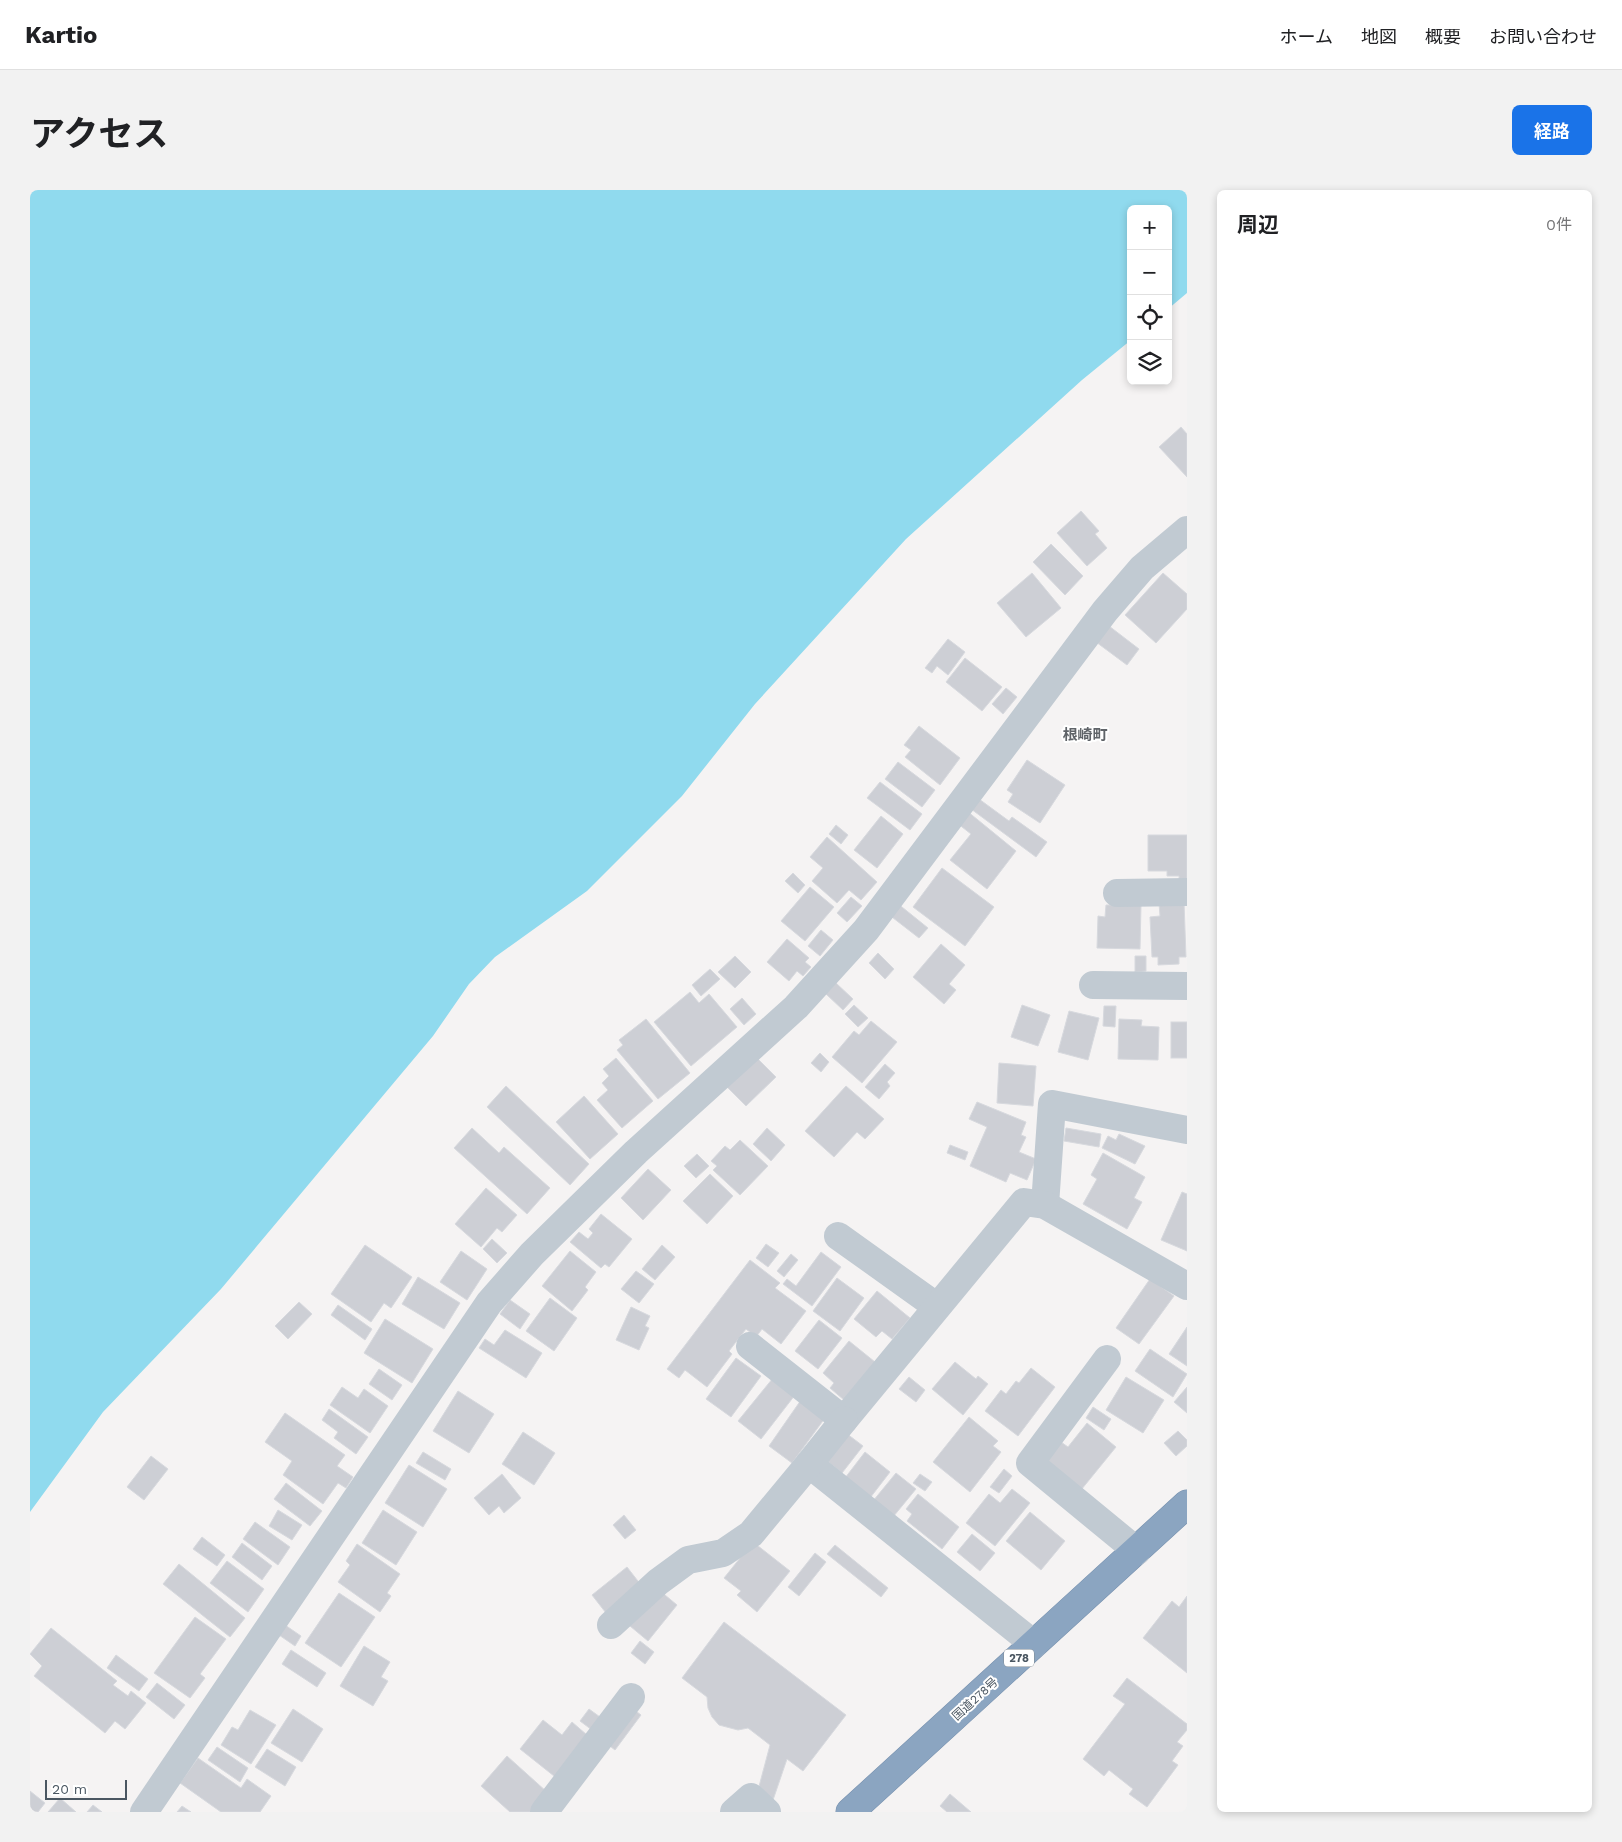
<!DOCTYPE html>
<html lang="ja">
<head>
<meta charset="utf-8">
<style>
	:root { --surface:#fff; --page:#f2f2f2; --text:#202124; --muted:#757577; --line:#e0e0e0; --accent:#1a73e8 }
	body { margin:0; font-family:"Work Sans","Noto Sans JP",sans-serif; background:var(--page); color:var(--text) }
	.controls { position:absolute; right:15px; top:15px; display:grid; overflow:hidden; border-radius:8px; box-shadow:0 2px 8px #0003 }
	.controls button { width:45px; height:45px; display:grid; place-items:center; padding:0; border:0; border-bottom:1px solid var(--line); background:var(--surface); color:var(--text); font:25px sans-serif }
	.scale { position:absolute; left:15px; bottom:12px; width:82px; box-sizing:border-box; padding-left:5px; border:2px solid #4a5661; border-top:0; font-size:14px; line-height:18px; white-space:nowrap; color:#4a5661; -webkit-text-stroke:4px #fff; paint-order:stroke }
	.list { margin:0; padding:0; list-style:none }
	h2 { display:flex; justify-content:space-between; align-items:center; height:65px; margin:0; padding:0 20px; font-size:21px }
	h2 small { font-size:16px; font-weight:400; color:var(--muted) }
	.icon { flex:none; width:28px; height:28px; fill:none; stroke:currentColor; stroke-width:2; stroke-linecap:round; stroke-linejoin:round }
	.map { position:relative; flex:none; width:1157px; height:1622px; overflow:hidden; border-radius:8px }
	header { display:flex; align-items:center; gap:30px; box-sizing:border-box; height:70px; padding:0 25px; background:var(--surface); border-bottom:1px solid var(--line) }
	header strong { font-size:24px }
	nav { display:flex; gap:28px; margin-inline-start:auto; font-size:18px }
	.intro { display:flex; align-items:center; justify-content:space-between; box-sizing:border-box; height:120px; padding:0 30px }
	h1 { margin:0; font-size:35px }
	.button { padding:12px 22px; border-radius:8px; background:var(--accent); color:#fff; font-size:18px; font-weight:700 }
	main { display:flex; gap:30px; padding:0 30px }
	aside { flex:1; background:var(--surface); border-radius:8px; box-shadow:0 2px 8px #0003 }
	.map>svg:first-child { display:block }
	.water { fill:#90daee }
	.building { fill:#cdcfd5; stroke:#d7d9de }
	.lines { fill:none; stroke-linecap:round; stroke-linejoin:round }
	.highway-casing { stroke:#7690ad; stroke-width:29 }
	.minor { stroke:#c1cad2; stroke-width:28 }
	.highway { stroke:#8ba5c1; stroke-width:28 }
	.labels { text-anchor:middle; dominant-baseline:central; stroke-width:4; stroke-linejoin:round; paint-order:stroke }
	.shield { fill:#fff; stroke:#808990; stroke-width:1 }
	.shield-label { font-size:11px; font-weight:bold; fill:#4a5661 }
	.street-label { font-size:12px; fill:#4a5661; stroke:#fff }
	.quarter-label { font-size:15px; font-weight:bold; fill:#5f6368; stroke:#fff }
</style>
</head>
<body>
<header>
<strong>Kartio</strong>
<nav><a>ホーム</a><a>地図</a><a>概要</a><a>お問い合わせ</a></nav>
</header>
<div class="intro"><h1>アクセス</h1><a class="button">経路</a></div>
<main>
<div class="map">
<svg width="1157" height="1622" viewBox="0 0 1157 1622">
	<rect width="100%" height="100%" fill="#f5f3f3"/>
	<path class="water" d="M0,0H1157V103L1138,119V19H1101V150L1052,190L876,349L725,514L652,606L557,701L465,767L439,794L403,846L191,1099L73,1222L0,1322Z"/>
	<g class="building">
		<path d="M1151,237L1157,244V287L1129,257Z"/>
		<path d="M1051,321L1069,341L1065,344L1077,358L1057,376L1027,343Z"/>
		<path d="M1021,354L1053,386L1035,405L1003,372Z"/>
		<path d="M1002,383L1031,418L996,447L967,413Z"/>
		<path d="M1133,383L1157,404V419L1126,453L1095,425Z"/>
		<path d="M1079,436L1109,459L1097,475L1066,452Z"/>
		<path d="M918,449L935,462L918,485L907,476L902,483L895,478Z"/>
		<path d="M935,468L972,497L952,521L916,492Z"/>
		<path d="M976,498L987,507L973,524L962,514Z"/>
		<path d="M889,536L930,568L910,595L875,567L881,560L874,555Z"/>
		<path d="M997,570L1035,595L1010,633L978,612L983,604L977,600Z"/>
		<path d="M868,572L905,600L892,617L855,589Z"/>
		<path d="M850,592L892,624L880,640L837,608Z"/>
		<path d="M949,609L979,631L982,627L1017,652L1006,667L941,619Z"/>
		<path d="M937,621L986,661L957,699L920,670L941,644L927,633Z"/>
		<path d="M851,626L873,644L847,678L824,660Z"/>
		<path d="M806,635L818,645L811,654L799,644Z"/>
		<path d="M1118,645H1157V695H1149V686H1137V681H1118Z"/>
		<path d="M797,647L847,692L831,710L819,700L807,713L782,691L793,678L780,667Z"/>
		<path d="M912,678L964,717L935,756L883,717Z"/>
		<path d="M763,683L775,695L768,703L755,691Z"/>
		<path d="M780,697L804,717L775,751L751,731Z"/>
		<path d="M821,707L832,716L817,732L807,723Z"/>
		<path d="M1154,712L1156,767H1149V774L1128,775V767H1122L1120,727L1130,726L1129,713Z"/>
		<path d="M867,713L898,738L889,748L858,724Z"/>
		<path d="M1076,715H1111L1110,759L1067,758L1068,726L1075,727Z"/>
		<path d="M791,740L803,750L790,766L778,756Z"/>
		<path d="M757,749L779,768L775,772L781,777L773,786L767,781L759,791L737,772Z"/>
		<path d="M911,754L935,775L919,794L926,800L914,814L883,787Z"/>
		<path d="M848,763L864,779L855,789L839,773Z"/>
		<path d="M705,766L721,782L705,798L688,782Z"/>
		<path d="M1105,766H1116V781L1105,782Z"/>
		<path d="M680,779L690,789L671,806L662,795Z"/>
		<path d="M806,793L823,809L813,820L796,804Z"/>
		<path d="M660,802L669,813L679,804L707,837L661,876L624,832Z"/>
		<path d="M712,808L726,824L714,835L700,819Z"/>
		<path d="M824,815L838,828L828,837L815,824Z"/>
		<path d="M992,815L1020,825L1008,856L981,847Z"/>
		<path d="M1074,816H1086L1085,837L1073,836Z"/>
		<path d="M1039,821L1069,828L1058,870L1028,862Z"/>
		<path d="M616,829L660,883L628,909L587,860L593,855L589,850Z"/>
		<path d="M1089,829L1112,830L1111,836L1129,837L1128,870L1088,869Z"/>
		<path d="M841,831L867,852L832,893L802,867L824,841L829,845Z"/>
		<rect x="1141" y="832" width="16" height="36"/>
		<path d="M790,863L799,872L791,882L781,873Z"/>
		<path d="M586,868L623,911L592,938L567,910L578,900L572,893L579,886L573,879Z"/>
		<path d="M727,868L746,887L716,916L697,897Z"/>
		<path d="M969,873L1006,876L1003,916L967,913Z"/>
		<path d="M855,874L865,883L857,892L860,896L849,909L835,897Z"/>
		<path d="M476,896L559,974L540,995L457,917Z"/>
		<path d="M816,896L854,929L835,949L827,942L804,967L775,941Z"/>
		<path d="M554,906L588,944L560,969L526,932Z"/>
		<path d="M947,912L996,932L991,945L996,947L989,962L1006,969L997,990L980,983L976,992L940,976L957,937L939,929Z"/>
		<path d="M442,938L469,963L474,957L520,998L497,1024L424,958Z"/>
		<path d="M737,938L755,955L741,971L723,954Z"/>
		<path d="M1036,938L1071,944L1069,957L1034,951Z"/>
		<path d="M1089,944L1115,956L1105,974L1072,958L1078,946L1086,950Z"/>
		<path d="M710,950L738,976L710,1005L683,980L687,976L681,971L695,956L700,960Z"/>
		<path d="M920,955L938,962L935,970L917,963Z"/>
		<path d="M1073,963L1115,987L1104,1008L1112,1012L1097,1039L1053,1014L1067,989L1061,985Z"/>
		<path d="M667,964L679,976L666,988L654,976Z"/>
		<path d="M618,979L641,1000L613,1030L591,1008Z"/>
		<path d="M680,984L703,1006L677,1034L653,1011Z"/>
		<path d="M456,998L487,1025L472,1042L467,1038L451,1057L425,1034Z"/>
		<path d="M1152,1002L1157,1004V1061L1131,1050Z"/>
		<path d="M571,1024L602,1049L579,1077L575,1074L571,1078L540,1052L549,1042L558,1049L563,1043L559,1039Z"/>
		<path d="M462,1049L477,1063L467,1073L453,1059Z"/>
		<path d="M736,1054L749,1063L738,1077L726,1068Z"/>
		<path d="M335,1055L382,1087L361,1118L354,1113L341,1132L301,1104Z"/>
		<path d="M632,1055L645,1067L625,1090L612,1079Z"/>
		<path d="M431,1061L457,1079L437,1110L410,1092Z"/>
		<path d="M540,1061L566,1082L555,1097L558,1100L542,1121L512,1096Z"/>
		<path d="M791,1062L811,1077L782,1116L753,1094L757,1089L766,1096Z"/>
		<path d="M761,1064L768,1070L754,1087L747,1081Z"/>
		<path d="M720,1070L750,1093L745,1098L776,1121L751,1154L732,1139L726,1147L716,1139L699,1161L702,1164L677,1197L655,1180L649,1188L637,1179Z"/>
		<path d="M606,1081L624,1094L609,1113L591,1099Z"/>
		<path d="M388,1087L430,1113L414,1139L372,1114Z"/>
		<path d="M807,1088L834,1108L810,1141L783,1121Z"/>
		<path d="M1120,1089L1144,1106L1109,1154L1086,1138Z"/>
		<path d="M847,1101L880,1128L862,1149L852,1141L846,1147L824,1129Z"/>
		<path d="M520,1108L547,1128L524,1161L496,1141Z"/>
		<path d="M480,1110L500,1124L490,1139L470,1124Z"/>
		<path d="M269,1112L282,1124L258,1149L245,1136Z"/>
		<path d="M308,1115L342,1139L335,1150L301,1125Z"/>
		<path d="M601,1117L620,1126L615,1136L619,1138L609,1160L586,1150Z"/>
		<path d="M355,1129L403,1159L382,1193L334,1163Z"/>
		<path d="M789,1130L812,1148L788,1179L765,1161Z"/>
		<path d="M1157,1137V1176L1139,1164Z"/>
		<path d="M475,1140L512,1163L496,1188L449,1158L455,1149L464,1155Z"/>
		<path d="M819,1151L845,1172L814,1210L800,1198L804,1193L793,1183Z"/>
		<path d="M1120,1159L1157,1184L1143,1207L1105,1181Z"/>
		<path d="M706,1168L731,1186L701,1227L676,1209Z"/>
		<path d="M925,1172L946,1189L948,1186L958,1194L933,1225L902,1199Z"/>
		<path d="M1001,1178L1025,1197L988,1246L955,1221L971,1200L976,1204L986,1191L989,1193Z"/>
		<path d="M349,1179L372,1195L362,1210L339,1194Z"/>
		<path d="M879,1187L895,1200L886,1212L869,1199Z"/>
		<path d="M1096,1187L1134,1210L1113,1243L1076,1220Z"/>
		<path d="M743,1188L765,1205L731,1249L708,1231Z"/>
		<path d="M312,1197L328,1208L334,1199L358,1216L340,1243L300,1215Z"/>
		<path d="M1157,1197V1223L1144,1212Z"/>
		<path d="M428,1201L464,1224L439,1263L403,1241Z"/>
		<path d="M771,1210L795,1228L762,1273L739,1256Z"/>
		<path d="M1063,1217L1081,1229L1074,1240L1056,1228Z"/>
		<path d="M299,1219L338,1247L326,1264L304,1248L308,1242L292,1230Z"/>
		<path d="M255,1223L315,1265L307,1276L323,1287L316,1298L308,1293L293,1314L253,1285L262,1271L235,1252Z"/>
		<path d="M939,1227L968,1251L963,1256L971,1262L940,1302L903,1272Z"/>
		<path d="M1057,1233L1086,1257L1051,1300L1015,1271L1031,1252L1038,1257Z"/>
		<path d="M812,1240L833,1256L812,1283L791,1266Z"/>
		<path d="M1148,1241L1157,1250V1256L1146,1266L1134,1253Z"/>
		<path d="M493,1242L525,1263L504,1295L472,1274Z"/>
		<path d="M393,1262L421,1279L415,1290L386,1273Z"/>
		<path d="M835,1262L860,1282L840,1308L815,1288Z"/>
		<path d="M121,1266L138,1279L114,1310L97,1297Z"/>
		<path d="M379,1275L417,1299L393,1337L355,1313Z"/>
		<path d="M974,1279L982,1286L969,1303L960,1297Z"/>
		<path d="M866,1283L886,1299L863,1327L843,1311Z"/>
		<path d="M472,1284L491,1308L474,1323L469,1316L459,1325L444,1308Z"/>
		<path d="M890,1284L902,1292L895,1301L883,1293Z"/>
		<path d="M256,1293L292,1321L280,1336L244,1309Z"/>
		<path d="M982,1299L1000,1313L965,1356L936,1333L959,1304L970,1313Z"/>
		<path d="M888,1304L929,1337L912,1359L877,1331L882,1324L876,1319Z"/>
		<path d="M248,1320L272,1335L262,1350L239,1336Z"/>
		<path d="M353,1320L387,1342L366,1375L332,1353Z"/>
		<path d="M1000,1322L1035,1351L1011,1380L976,1351Z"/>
		<path d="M594,1325L606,1340L595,1349L583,1335Z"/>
		<path d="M225,1332L260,1357L248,1375L213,1349Z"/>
		<path d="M942,1344L965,1363L950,1381L927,1362Z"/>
		<path d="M172,1347L195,1365L187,1376L163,1359Z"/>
		<path d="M723,1352L760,1381L727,1422L707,1405L711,1401L694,1388Z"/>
		<path d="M212,1353L242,1376L232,1390L202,1367Z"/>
		<path d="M327,1354L370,1384L357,1403L361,1406L350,1422L308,1392L320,1375L316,1371Z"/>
		<path d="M805,1355L858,1398L851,1407L797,1364Z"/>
		<path d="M785,1363L796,1372L769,1406L758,1397Z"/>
		<path d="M197,1371L234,1399L218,1422L180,1393Z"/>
		<path d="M149,1374L215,1428L200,1447L133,1394Z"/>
		<path d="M597,1377L611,1395L576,1423L562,1405Z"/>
		<path d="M629,1400L647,1415L618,1451L600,1436Z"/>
		<path d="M309,1403L345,1427L311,1477L275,1453Z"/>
		<path d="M1157,1406V1483L1113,1448L1142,1411L1149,1417Z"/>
		<path d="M165,1427L196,1449L170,1484L175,1488L160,1508L124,1483Z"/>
		<path d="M694,1432L816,1525L773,1581L757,1569L741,1616L727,1604L740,1555L718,1538L708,1540L689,1535L682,1527L678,1518L677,1507L652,1488Z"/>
		<path d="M255,1435L271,1446L265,1456L249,1445Z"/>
		<path d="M21,1438L87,1491L83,1495L98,1506L101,1501L116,1513L95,1539L85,1531L75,1543L4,1486L12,1476L0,1464Z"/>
		<path d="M610,1451L624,1462L615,1474L601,1463Z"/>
		<path d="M334,1456L360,1472L351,1487L358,1491L343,1516L310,1496Z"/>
		<path d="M261,1460L296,1483L287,1497L252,1474Z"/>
		<path d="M86,1465L118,1489L109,1501L77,1478Z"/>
		<path d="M1097,1488L1157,1534V1540L1147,1552L1153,1556L1142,1571L1148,1575L1117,1617L1099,1604L1103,1599L1079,1580L1074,1586L1053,1569L1095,1514L1083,1506Z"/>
		<path d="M127,1493L155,1515L144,1529L116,1507Z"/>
		<path d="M598,1515L611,1525L585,1560L572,1550Z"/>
		<path d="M263,1519L293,1539L272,1572L241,1553Z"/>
		<path d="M559,1519L570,1527L562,1540L550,1531Z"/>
		<path d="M220,1520L246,1535L221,1574L191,1555L202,1537L208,1540Z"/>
		<path d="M513,1530L532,1545L542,1532L557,1545L529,1590L490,1559Z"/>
		<path d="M187,1557L218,1578L210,1592L178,1570Z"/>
		<path d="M237,1559L266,1577L255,1596L225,1577Z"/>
		<path d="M477,1566L517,1602L500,1622H480L451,1596Z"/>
		<path d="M168,1568L211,1598L217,1589L241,1606L230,1622H191L150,1593Z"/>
		<path d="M0,1601L15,1613L8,1622H0Z"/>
		<path d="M920,1604L941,1622H917L910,1616Z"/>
		<path d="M30,1608L46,1622H18Z"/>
		<path d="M63,1615L72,1622H57Z"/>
		<path d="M152,1616L161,1622H147Z"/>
	</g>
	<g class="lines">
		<g class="highway-casing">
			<path id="highway" d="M820,1622L1157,1314"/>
		</g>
		<g class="minor">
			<path d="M1087,703L1157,702"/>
			<path d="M1063,795L1157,796"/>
			<path d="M1015,1015L1022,914L1157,940"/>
			<path d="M808,1046L906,1116"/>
			<path d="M720,1156L814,1230L994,1012L1015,1015L1157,1096"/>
			<path d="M1077,1169L1000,1273L1107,1361"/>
			<path d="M814,1230L779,1274L1004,1454"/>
			<path d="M581,1435L628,1392L658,1370L693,1363L721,1344L779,1274"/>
			<path d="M114,1622L459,1113L502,1064L606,962L766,817L836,740L1075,421L1112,378L1157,340"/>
			<path d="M514,1622L601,1507"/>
			<path d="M704,1622L721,1607L737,1622"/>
		</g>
		<use href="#highway" class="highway"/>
	</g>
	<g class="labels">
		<rect class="shield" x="974" y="1459.5" width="30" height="17" rx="4"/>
		<g class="shield-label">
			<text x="989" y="1468">278</text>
		</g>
		<g class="street-label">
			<text transform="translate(945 1509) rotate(-42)">国道278号</text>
		</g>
		<g class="quarter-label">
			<text x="1055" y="545">根崎町</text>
		</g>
	</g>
</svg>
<div class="controls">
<button>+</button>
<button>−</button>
<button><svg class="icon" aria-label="locate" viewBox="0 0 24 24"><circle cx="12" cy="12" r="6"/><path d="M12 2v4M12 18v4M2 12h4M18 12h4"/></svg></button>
<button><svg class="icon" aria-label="layers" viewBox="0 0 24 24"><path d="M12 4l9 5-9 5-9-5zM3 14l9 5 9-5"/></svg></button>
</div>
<div class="scale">20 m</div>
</div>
<aside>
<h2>周辺<small>0件</small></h2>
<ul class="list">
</ul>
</aside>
</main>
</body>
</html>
